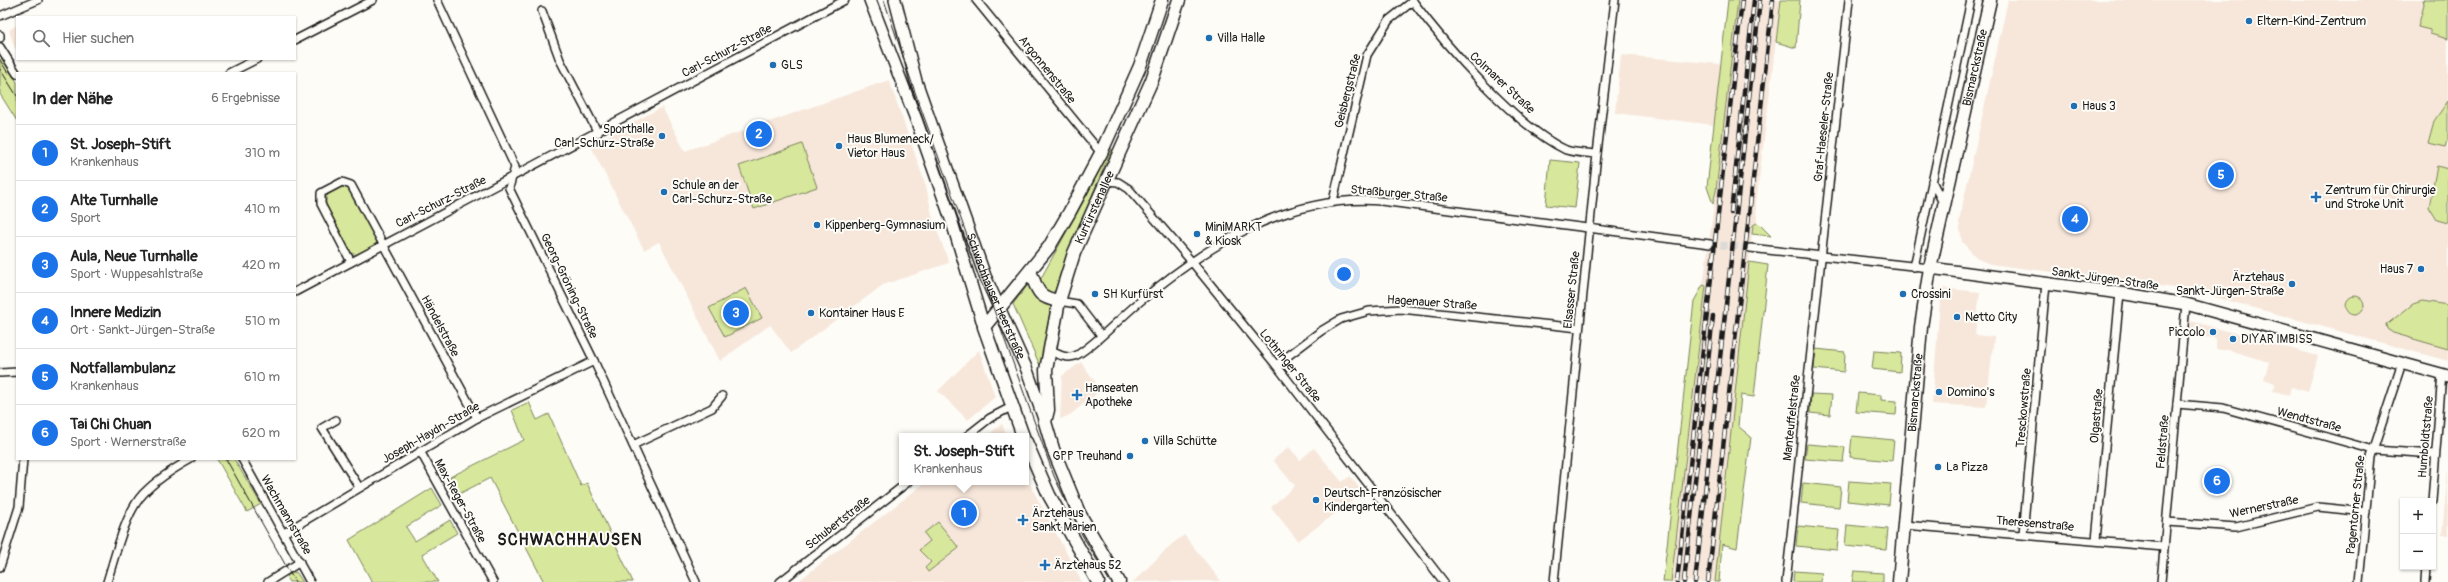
<!DOCTYPE html>
<html lang="de">
<head>
<meta charset="utf-8">
<style>
	:root { --surface:#fff; --page:#f6f6f6; --text:#222; --muted:#767676; --line:#e0e0e0; --accent:#1a73e8 }
	body { margin:0; font-family:Pangolin,sans-serif; background:var(--page); color:var(--text) }
	.controls { position:absolute; right:12px; bottom:12px; display:grid; overflow:hidden; border-radius:0px; box-shadow:0 1px 3px #0004 }
	.controls button { width:36px; height:36px; display:grid; place-items:center; padding:0; border:0; border-bottom:1px solid var(--line); background:var(--surface); color:var(--text); font:20px sans-serif }
	.you { position:absolute; left:1344px; top:274px; width:14px; height:14px; margin:-10px; border:3px solid #fff; border-radius:50%; background:#1a73e8; box-shadow:0 0 0 6px #1a73e833 }
	.badge { display:grid; place-items:center; width:26px; height:26px; border-radius:50%; background:var(--accent); color:#fff; font-size:13px; font-weight:700 }
	.pin { position:absolute; translate:-50% -50%; border:2px solid #fff; box-shadow:0 1px 4px #0006 }
	.popup { position:absolute; left:899px; top:433px; width:130px; height:52px; box-sizing:border-box; display:grid; place-content:center; border-radius:0px; background:var(--surface); filter:drop-shadow(0 1px 3px #0005); font-size:13px; white-space:nowrap; color:var(--muted) }
	.popup b { font-size:15px; color:var(--text) }
	.popup::after { content:''; position:absolute; left:50%; top:100%; margin-left:-8px; border:8px solid transparent; border-top-color:var(--surface) }
	.list { margin:0; padding:0; list-style:none }
	h2 { display:flex; justify-content:space-between; align-items:center; height:52px; margin:0; padding:0 16px; font-size:17px }
	h2 small { font-size:13px; font-weight:400; color:var(--muted) }
	.list li { display:grid; grid-template-columns:26px 1fr auto; gap:12px; align-items:center; box-sizing:border-box; height:56px; padding:0 16px; border-top:1px solid var(--line) }
	.list b { display:block; font-size:15px; white-space:nowrap }
	.list p { margin:0; font-size:13px; white-space:nowrap; color:var(--muted) }
	.list em { font-size:13px; font-style:normal; color:var(--muted) }
	.icon { flex:none; width:22px; height:22px; fill:none; stroke:currentColor; stroke-width:2; stroke-linecap:round; stroke-linejoin:round }
	.map { position:relative; flex:none; width:2448px; height:582px; overflow:hidden }
	.search { position:absolute; background:var(--surface); box-shadow:0 1px 3px #0004; left:16px; top:16px; width:280px; height:44px; display:flex; align-items:center; gap:10px; box-sizing:border-box; padding:0 14px; border-radius:0px; color:var(--muted); font-size:15px }
	.panel { position:absolute; background:var(--surface); box-shadow:0 1px 3px #0004; left:16px; top:72px; width:280px; height:388px; border-radius:0px }
	.map>svg:first-child { display:block }
	.built { fill:#f7e7db }
	.green { fill:#d7e79b; stroke:#7a825c }
	.lines { fill:none; stroke-linecap:round; stroke-linejoin:round }
	.street-tunnel { stroke:#dbdad6; stroke-width:7; stroke-dasharray:7 3.5; stroke-linecap:butt }
	.street-casing { stroke:#1c1c1c; stroke-width:10 }
	.secondary-casing { stroke:#1c1c1c; stroke-width:14 }
	.primary-casing { stroke:#1c1c1c; stroke-width:15 }
	.street { stroke:#fdfcf7; stroke-width:7 }
	.secondary { stroke:#fdfcf7; stroke-width:11 }
	.primary { stroke:#fdfcf7; stroke-width:12 }
	.tram { stroke:#1c1c1c; stroke-width:1 }
	.rail-casing { stroke:#1c1c1c; stroke-width:4.5 }
	.rail { stroke:#fdfcf7; stroke-width:3; stroke-dasharray:9; stroke-linecap:butt }
	.poi-dot { fill:#1f6fb2; stroke:#fdfcf7; stroke-width:1.5 }
	.labels { text-anchor:middle; dominant-baseline:central; stroke-width:4; stroke-linejoin:round; paint-order:stroke }
	.poi-label { font-size:12px; fill:#1c1c1c; stroke:#fdfcf7; text-anchor:start }
	.street-label { font-size:12px; fill:#1c1c1c; stroke:#fdfcf7 }
	.district-label { font-size:16px; font-weight:bold; letter-spacing:1px; fill:#1c1c1c; stroke:#fdfcf7 }
</style>
</head>
<body>
<div class="map">
<svg width="2448" height="582" viewBox="0 0 2448 582">
	<rect width="100%" height="100%" fill="#fdfcf7"/>
	<filter id="ink" filterUnits="userSpaceOnUse"><feTurbulence type="fractalNoise" baseFrequency=".025" numOctaves="2"/><feDisplacementMap in="SourceGraphic" scale="8" xChannelSelector="R" yChannelSelector="G"/><feConvolveMatrix kernelMatrix="1 2 1 2 8 2 1 2 1" color-interpolation-filters="sRGB"/></filter>
	<g filter="url(#ink)">
		<g class="built">
			<path d="M1738,0H1781L1756,204L1757,223L1753,226L1715,582H1671L1706,287L1703,285L1716,191Z"/>
			<path d="M2008,0H2448V361L2189,290L1990,264L1978,259L1962,242L1959,221Z"/>
			<path d="M17,25V47L15,49L9,30Z"/>
			<path d="M1621,55L1721,64L1714,125L1615,113Z"/>
			<path d="M889,80L926,186L933,219L949,263L883,285L791,353L770,325L720,361L659,242L644,250L590,145L662,107L685,151Z"/>
			<path d="M1941,288L1980,292L1975,335L1994,337L1986,407L1932,404Z"/>
			<path d="M2191,321L2318,356L2308,392L2291,387L2289,395L2273,391L2275,383L2264,379L2269,362L2228,350H2216V338L2190,336Z"/>
			<path d="M979,350L995,397L968,420L938,391Z"/>
			<path d="M1081,362L1101,390L1070,415L1060,419L1062,376Z"/>
			<path d="M1002,424L1007,436H987Z"/>
			<path d="M1289,447L1300,460L1314,448L1342,482L1350,476L1363,493L1298,541L1271,507L1295,486L1273,460Z"/>
			<path d="M2448,470V535H2442Z"/>
			<path d="M1026,477L1082,582H797L926,482H1026Z"/>
			<path d="M1184,535L1221,581L1133,582L1172,544Z"/>
		</g>
		<g class="green">
			<path d="M1728,0H1738L1716,191L1713,204L1707,187Z"/>
			<path d="M1781,0H1800L1796,48L1776,42Z"/>
			<path d="M2423,0H2448V39L2430,34V30L2418,27L2424,5Z"/>
			<path d="M2,58L17,82V121L0,94V60Z"/>
			<path d="M2448,101V141L2446,147L2428,143L2434,121Z"/>
			<path d="M802,144L817,187L754,209L739,166Z"/>
			<path d="M1110,148L1112,149L1070,246L1056,290L1052,293L1043,291L1040,280L1088,193Z"/>
			<path d="M1550,160L1580,163L1575,208L1546,205Z"/>
			<path d="M2437,166L2448,169V223L2437,220L2429,207Z"/>
			<path d="M338,187H345L351,191L377,238L376,245L357,255L350,252L326,206C325,195 329,192 338,187Z"/>
			<path d="M1757,223L1759,224L1771,236L1752,234L1753,225Z"/>
			<path d="M1749,262L1768,265L1754,397L1741,395L1738,426L1751,437L1737,548L1722,544L1719,582H1715Z"/>
			<path d="M1030,282C1032,295 1038,304 1051,306L1041,368L1013,304Z"/>
			<path d="M1703,285L1706,286L1671,582H1663L1694,301Z"/>
			<path d="M746,288L762,318L725,337L709,308Z"/>
			<circle cx="2355" cy="305" r="9"/>
			<path d="M2422,301L2448,305V349L2393,333L2387,329L2386,325L2413,304Z"/>
			<path d="M1816,349L1845,352L1844,372L1814,369Z"/>
			<path d="M1874,351L1901,353L1900,372L1872,369Z"/>
			<path d="M1858,393L1881,395V400L1897,401L1896,415L1856,412Z"/>
			<path d="M1811,394L1832,395L1830,415L1810,413Z"/>
			<path d="M529,402L537,420L549,414L581,486L587,483L633,582H544L490,478L459,494L450,477L524,440L512,410Z"/>
			<path d="M1852,436L1894,440L1892,461L1850,457Z"/>
			<path d="M1807,444L1845,447L1843,462L1805,459Z"/>
			<path d="M217,459H234L261,504L247,512Z"/>
			<path d="M1849,481L1891,484L1889,505L1847,501Z"/>
			<path d="M1803,483L1841,487L1839,507L1801,503Z"/>
			<path d="M432,488L442,505L406,527L415,541L450,520L457,533L422,554L438,582H372L349,540Z"/>
			<path d="M938,522L959,548L928,572L925,568L931,562L919,550L930,541L924,533Z"/>
			<path d="M1847,525L1888,529L1886,550L1845,546Z"/>
			<path d="M1798,526L1839,530L1837,550L1796,546Z"/>
			<path d="M1794,571L1822,573L1821,582H1793Z"/>
			<path d="M1854,571L1883,573V582H1852Z"/>
			<path d="M296,572L303,582H289L287,579L288,575Z"/>
		</g>
		<g class="lines">
			<path class="street-tunnel" d="M1710,244L1750,248"/>
			<g class="street-casing">
				<g id="street">
					<path d="M437,0L515,167L509,188L594,361L696,582"/>
					<path d="M976,0L1101,153"/>
					<path d="M1412,0C1446,46 1515,126 1566,150C1575,153 1588,153 1597,154"/>
					<path d="M542,11L560,60L598,133"/>
					<path d="M0,16L38,0"/>
					<path d="M0,35V38"/>
					<path d="M295,40L373,0"/>
					<path d="M0,47L17,74"/>
					<path d="M229,73L257,59"/>
					<path d="M1105,181L1118,182L1129,189L1192,262L1276,365L1444,582"/>
					<path d="M1932,181L1944,205"/>
					<path d="M1333,201L1367,55L1389,20L1413,1"/>
					<path d="M1750,248L1930,268"/>
					<path d="M351,262L321,204V193L342,182L351,185L477,418"/>
					<path d="M1914,267L1971,0"/>
					<path d="M295,292L845,0"/>
					<path d="M1059,301L1077,304L1101,335"/>
					<path d="M1049,350C1057,354 1068,360 1077,355C1096,344 1119,319 1137,304C1207,245 1287,194 1381,201L1710,244"/>
					<path d="M1276,365L1321,331L1341,319L1369,311L1401,309L1579,328"/>
					<path d="M0,373L17,372"/>
					<path d="M2177,404L2223,408L2374,450L2435,454"/>
					<path d="M336,420L322,428L359,487"/>
					<path d="M967,436L990,418L1013,406"/>
					<path d="M633,445L712,408L722,396"/>
					<path d="M420,451L493,582"/>
					<path d="M242,459L310,582"/>
					<path d="M2432,501L2442,374"/>
					<path d="M2167,522L2236,527L2318,507L2366,512"/>
					<path d="M1904,525L2164,547"/>
					<path d="M284,533L477,418L594,361"/>
					<path d="M2023,534L2046,283"/>
					<path d="M2096,540L2120,293"/>
					<path d="M0,567L19,507L23,459"/>
					<path d="M107,582C115,557 125,513 143,494C157,479 173,469 191,459"/>
					<path d="M268,582L300,562"/>
					<path d="M780,582L908,482"/>
					<path d="M1554,582L1597,154L1615,0"/>
					<path d="M1786,582L1849,0"/>
					<path d="M2161,582L2186,304"/>
					<path d="M2359,582L2371,457L2402,363"/>
					<path d="M2425,582L2426,567"/>
				</g>
			</g>
			<g class="secondary-casing">
				<g id="secondary">
					<path d="M870,0L917,122L951,219L984,327"/>
					<path id="s1" d="M895,0L916,81L985,276L1027,370L1045,422"/>
					<path d="M1930,268L2120,293L2186,304L2448,376"/>
				</g>
			</g>
			<g class="primary-casing">
				<g id="primary">
					<path d="M1030,271C1038,291 1037,297 1059,301"/>
					<path d="M1023,436L984,327L1049,247L1069,213L1101,153L1140,66L1162,0"/>
					<path d="M1026,442L1049,495L1098,582"/>
					<path id="s2" d="M1119,582L1079,513L1053,449L1045,422L1048,410L1046,370L1059,301L1074,253L1152,80L1179,0"/>
					<path id="s3" d="M1899,582L1921,327L1930,268L1990,0"/>
				</g>
			</g>
			<use href="#street" class="street"/>
			<use href="#secondary" class="secondary"/>
			<use href="#primary" class="primary"/>
			<g class="tram">
				<path d="M884,0L915,92L1054,476L1081,533L1110,582"/>
				<path d="M0,60L8,73"/>
				<path d="M0,69L17,96"/>
				<path d="M226,459L295,582"/>
			</g>
			<g class="rail-casing">
				<g id="rail">
					<path d="M1731,213L1754,0"/>
					<path d="M1677,582L1742,0"/>
					<path d="M1684,582L1713,316"/>
					<path d="M1695,582L1760,0"/>
					<path d="M1708,582L1773,0"/>
				</g>
			</g>
			<use href="#rail" class="rail"/>
		</g>
	</g>
	<g class="poi-dot">
		<circle cx="2249" cy="21" r="4"/>
		<circle cx="1209" cy="38" r="4"/>
		<circle cx="773" cy="65" r="4"/>
		<circle cx="2074" cy="106" r="4"/>
		<circle cx="662" cy="136" r="4"/>
		<circle cx="839" cy="146" r="4"/>
		<circle cx="664" cy="192" r="4"/>
		<path d="M2314 191h4v4h4v4h-4v4h-4v-4h-4v-4h4z"/>
		<circle cx="817" cy="225" r="4"/>
		<circle cx="1197" cy="234" r="4"/>
		<circle cx="2421" cy="269" r="4"/>
		<circle cx="2292" cy="284" r="4"/>
		<circle cx="1095" cy="294" r="4"/>
		<circle cx="1903" cy="294" r="4"/>
		<circle cx="811" cy="313" r="4"/>
		<circle cx="1957" cy="317" r="4"/>
		<circle cx="2213" cy="332" r="4"/>
		<circle cx="2233" cy="339" r="4"/>
		<circle cx="1939" cy="392" r="4"/>
		<path d="M1075 389h4v4h4v4h-4v4h-4v-4h-4v-4h4z"/>
		<circle cx="1145" cy="441" r="4"/>
		<circle cx="1130" cy="456" r="4"/>
		<circle cx="1938" cy="467" r="4"/>
		<circle cx="1316" cy="500" r="4"/>
		<path d="M1021 514h4v4h4v4h-4v4h-4v-4h-4v-4h4z"/>
		<path d="M1043 559h4v4h4v4h-4v4h-4v-4h-4v-4h4z"/>
	</g>
	<g class="labels">
		<g class="poi-label">
			<text x="2257" y="21">Eltern-Kind-Zentrum</text>
			<text x="1217" y="38">Villa Halle</text>
			<text x="781" y="65">GLS</text>
			<text x="2082" y="106">Haus 3</text>
			<text x="654" y="129" text-anchor="end">Sporthalle<tspan x="654" dy="14">Carl-Schurz-Straße</tspan></text>
			<text x="847" y="139">Haus Blumeneck/<tspan x="847" dy="14">Vietor Haus</tspan></text>
			<text x="672" y="185">Schule an der<tspan x="672" dy="14">Carl-Schurz-Straße</tspan></text>
			<text x="2325" y="190">Zentrum für Chirurgie<tspan x="2325" dy="14">und Stroke Unit</tspan></text>
			<text x="825" y="225">Kippenberg-Gymnasium</text>
			<text x="1205" y="227">MiniMARKT<tspan x="1205" dy="14">&amp; Kiosk</tspan></text>
			<text x="2413" y="269" text-anchor="end">Haus 7</text>
			<text x="2284" y="277" text-anchor="end">Ärztehaus<tspan x="2284" dy="14">Sankt-Jürgen-Straße</tspan></text>
			<text x="1103" y="294">SH Kurfürst</text>
			<text x="1911" y="294">Crossini</text>
			<text x="819" y="313">Kontainer Haus E</text>
			<text x="1965" y="317">Netto City</text>
			<text x="2205" y="332" text-anchor="end">Piccolo</text>
			<text x="2241" y="339">DIYAR IMBISS</text>
			<text x="1085" y="388">Hanseaten<tspan x="1085" dy="14">Apotheke</tspan></text>
			<text x="1947" y="392">Domino's</text>
			<text x="1153" y="441">Villa Schütte</text>
			<text x="1122" y="456" text-anchor="end">GPP Treuhand</text>
			<text x="1946" y="467">La Pizza</text>
			<text x="1324" y="493">Deutsch-Französischer<tspan x="1324" dy="14">Kindergarten</tspan></text>
			<text x="1032" y="513">Ärztehaus<tspan x="1032" dy="14">Sankt Marien</tspan></text>
			<text x="1054" y="565">Ärztehaus 52</text>
		</g>
		<g class="street-label">
			<text transform="translate(727 51) rotate(-28)">Carl-Schurz-Straße</text>
			<text stroke="none"><textPath href="#s3" startOffset="521">Bismarckstraße</textPath></text>
			<text transform="translate(1047 70) rotate(51)">Argonnenstraße</text>
			<text transform="translate(1502 83) rotate(43)">Colmarer Straße</text>
			<text transform="translate(1348 91) rotate(-76)">Geisbergstraße</text>
			<text transform="translate(1824 127) rotate(-84)">Graf-Haeseler-Straße</text>
			<text transform="translate(1399 194) rotate(5)">Straßburger Straße</text>
			<text transform="translate(441 202) rotate(-27)">Carl-Schurz-Straße</text>
			<text stroke="none"><textPath href="#s2" startOffset="400">Kurfürstenallee</textPath></text>
			<text transform="translate(2105 279) rotate(8)">Sankt-Jürgen-Straße</text>
			<text transform="translate(569 286) rotate(64)">Georg-Gröning-Straße</text>
			<text transform="translate(1572 290) rotate(-84)">Elsasser Straße</text>
			<text stroke="none"><textPath href="#s1" startOffset="313">Schwachhauser Heerstraße</textPath></text>
			<text transform="translate(1432 303) rotate(4)">Hagenauer Straße</text>
			<text transform="translate(440 326) rotate(62)">Händelstraße</text>
			<text transform="translate(1290 366) rotate(51)">Lothringer Straße</text>
			<text stroke="none"><textPath href="#s3" startOffset="190">Bismarckstraße</textPath></text>
			<text transform="translate(2024 408) rotate(-85)">Tresckowstraße</text>
			<text transform="translate(2097 416) rotate(-85)">Olgastraße</text>
			<text transform="translate(1792 418) rotate(-84)">Manteuffelstraße</text>
			<text transform="translate(2309 420) rotate(15)">Wendtstraße</text>
			<text transform="translate(431 433) rotate(-30)">Joseph-Haydn-Straße</text>
			<text transform="translate(2426 437) rotate(-85)">Humboldtstraße</text>
			<text transform="translate(2163 442) rotate(-85)">Feldstraße</text>
			<text transform="translate(460 501) rotate(61)">Max-Reger-Straße</text>
			<text transform="translate(2356 505) rotate(-84)">Pagentorner Straße</text>
			<text transform="translate(2264 507) rotate(-12)">Wernerstraße</text>
			<text transform="translate(286 515) rotate(60)">Wachmannstraße</text>
			<text transform="translate(838 523) rotate(-38)">Schubertstraße</text>
			<text transform="translate(2035 524) rotate(5)">Theresenstraße</text>
		</g>
		<g class="district-label">
			<text x="570" y="540">SCHWACHHAUSEN</text>
		</g>
	</g>
</svg>
<div class="controls">
<button>+</button>
<button>−</button>
</div>
<div class="you"></div>
<div class="pin badge" style="left:964px;top:513px">1</div>
<div class="popup"><b>St. Joseph-Stift</b>Krankenhaus</div>
<div class="pin badge" style="left:759px;top:134px">2</div>
<div class="pin badge" style="left:736px;top:313px">3</div>
<div class="pin badge" style="left:2075px;top:219px">4</div>
<div class="pin badge" style="left:2221px;top:175px">5</div>
<div class="pin badge" style="left:2217px;top:481px">6</div>
<div class="search"><svg class="icon" aria-label="search" viewBox="0 0 24 24"><circle cx="10" cy="10" r="6"/><path d="M15 15l6 6"/></svg>Hier suchen</div>
<section class="panel">
<h2>In der Nähe<small>6 Ergebnisse</small></h2>
<ul class="list">
<li><span class="badge">1</span><div><b>St. Joseph-Stift</b><p>Krankenhaus</p></div><em>310 m</em></li>
<li><span class="badge">2</span><div><b>Alte Turnhalle</b><p>Sport</p></div><em>410 m</em></li>
<li><span class="badge">3</span><div><b>Aula, Neue Turnhalle</b><p>Sport · Wuppesahlstraße</p></div><em>420 m</em></li>
<li><span class="badge">4</span><div><b>Innere Medizin</b><p>Ort · Sankt-Jürgen-Straße</p></div><em>510 m</em></li>
<li><span class="badge">5</span><div><b>Notfallambulanz</b><p>Krankenhaus</p></div><em>610 m</em></li>
<li><span class="badge">6</span><div><b>Tai Chi Chuan</b><p>Sport · Wernerstraße</p></div><em>620 m</em></li>
</ul>
</section>
</div>
</body>
</html>
